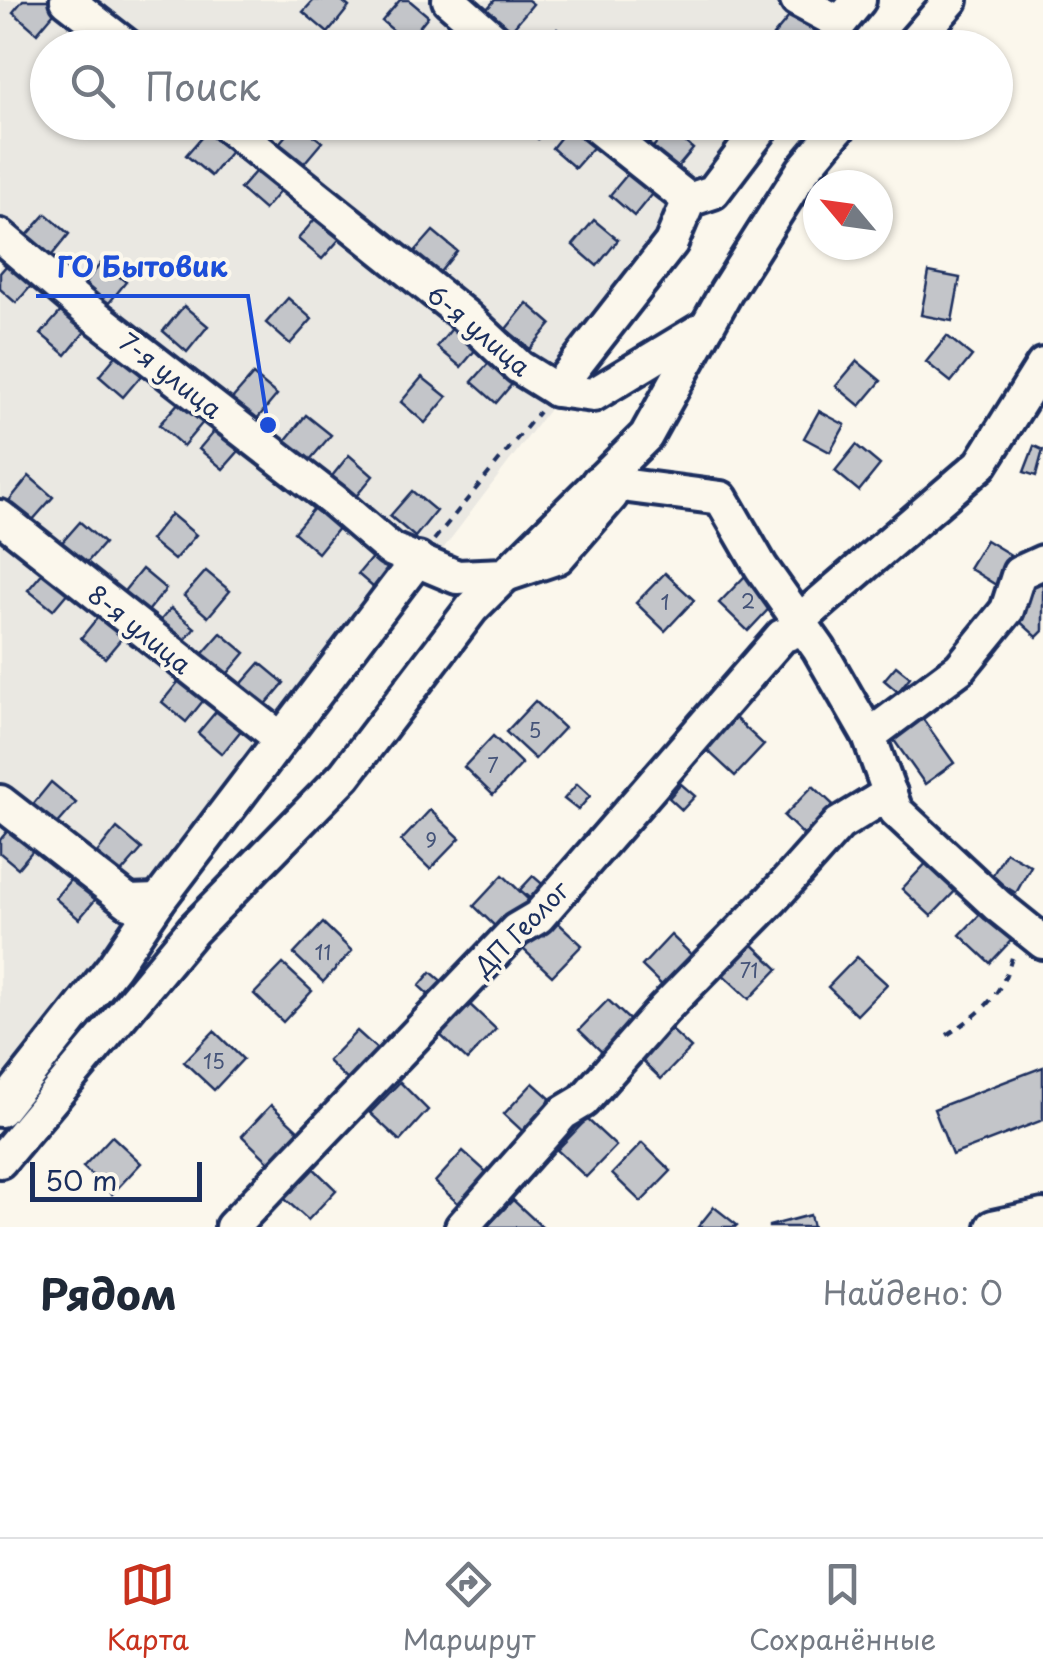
<!DOCTYPE html>
<html lang="ru">
<head>
<meta charset="utf-8">
<style>
	:root { --surface:#fff; --page:#f2f2f3; --text:#1f2937; --muted:#747a83; --line:#e0e1e3; --accent:#c8321e }
	body { margin:0; font-family:"Playpen Sans",sans-serif; background:var(--page); color:var(--text) }
	.compass { position:absolute; left:803px; top:170px; width:90px; height:90px; border-radius:50%; background:var(--surface); box-shadow:0 2px 8px #0004; rotate:299deg }
	.scale { position:absolute; left:30px; bottom:25px; width:172px; box-sizing:border-box; padding-left:10px; border:5px solid #1b2f5e; border-top:0; font-size:28px; line-height:35px; white-space:nowrap; color:#1b2f5e; -webkit-text-stroke:8px #fbf7ec; paint-order:stroke }
	.list { margin:0; padding:0; list-style:none }
	h2 { display:flex; justify-content:space-between; align-items:center; height:130px; margin:0; padding:0 40px; font-size:42px }
	h2 small { font-size:32px; font-weight:400; color:var(--muted) }
	.icon { flex:none; width:55px; height:55px; fill:none; stroke:currentColor; stroke-width:2; stroke-linecap:round; stroke-linejoin:round }
	.map { position:relative; flex:none; width:1043px; height:1227px; overflow:hidden }
	.search { position:absolute; background:var(--surface); box-shadow:0 2px 8px #0004; left:30px; right:30px; top:30px; height:110px; display:flex; align-items:center; gap:25px; box-sizing:border-box; padding:0 35px; border-radius:55px; color:var(--muted); font-size:38px }
	.sheet { height:310px; background:var(--surface) }
	nav { display:flex; justify-content:space-around; align-items:center; box-sizing:border-box; height:140px; border-top:2px solid var(--line); background:var(--surface); font-size:28px; color:var(--muted) }
	nav a { display:grid; justify-items:center; gap:5px }
	nav .on { color:var(--accent) }
	.map>svg:first-child { display:block }
	.built { fill:#eae8e2 }
	.building { fill:#c3c5c9; stroke:#1b2f5e; stroke-width:2.5 }
	.lines { fill:none; stroke-linecap:round; stroke-linejoin:round }
	.minor-casing { stroke:#1b2f5e; stroke-width:40 }
	.path { stroke:#1b2f5e; stroke-width:4; stroke-dasharray:8 8; stroke-linecap:butt }
	.minor { stroke:#fbf7ec; stroke-width:32 }
	.labels { text-anchor:middle; dominant-baseline:central; stroke-width:8; stroke-linejoin:round; paint-order:stroke }
	.number-label { font-size:20px; fill:#455479 }
	.street-label { font-size:25px; fill:#1b2f5e; stroke:#fbf7ec }
	.leader { fill:none; stroke:#1d4ed8; stroke-width:4 }
	.callout-dot { fill:#1d4ed8; stroke:#fbf7ec; stroke-width:4 }
	.callout-label { font-size:28px; text-anchor:middle; font-weight:bold; fill:#1d4ed8; stroke:#fbf7ec; stroke-width:8; stroke-linejoin:round; paint-order:stroke }
</style>
</head>
<body>
<div class="map">
<svg width="1043" height="1227" viewBox="0 0 1043 1227">
	<rect width="100%" height="100%" fill="#fbf7ec"/>
	<filter id="ink" filterUnits="userSpaceOnUse"><feTurbulence type="fractalNoise" baseFrequency=".01" numOctaves="2"/><feDisplacementMap in="SourceGraphic" scale="20" xChannelSelector="R" yChannelSelector="G"/><feConvolveMatrix kernelMatrix="1 2 1 2 8 2 1 2 1" color-interpolation-filters="sRGB"/></filter>
	<g filter="url(#ink)">
		<path class="built" d="M0,0H858L822,47L48,48V122L766,123L308,727L0,1076Z"/>
		<g class="building">
			<path d="M23,0H50L59,7L37,33L13,12Z"/>
			<path d="M314,0H341L349,7L328,33L303,12Z"/>
			<path d="M400,0H409L428,16L407,42L382,21Z"/>
			<path d="M495,0H528L533,4L511,30L487,9Z"/>
			<path d="M794,11L818,32L805,48H786L773,36Z"/>
			<path d="M557,29L579,48H542Z"/>
			<path d="M297,122L322,142L300,168L276,147Z"/>
			<path d="M518,122H552L538,139Z"/>
			<path d="M573,122L597,143L575,168L552,148Z"/>
			<path d="M626,122L667,123L645,148L621,128Z"/>
			<path d="M669,128L693,149L672,174L648,153Z"/>
			<path d="M208,130L232,150L211,176L186,155Z"/>
			<path d="M262,164L286,184L264,210L240,189Z"/>
			<path d="M631,170L655,190L634,216L610,195Z"/>
			<path d="M320,213L344,234L322,259L298,239Z"/>
			<path d="M46,214L69,234L48,260L24,239Z"/>
			<path d="M594,220L618,240L597,266L573,245Z"/>
			<path d="M433,231L457,251L436,277L411,256Z"/>
			<path d="M14,257L38,278L16,303L0,289V273Z"/>
			<path d="M102,262L126,282L105,308L81,288Z"/>
			<path d="M929,272L960,278L952,321L921,315Z"/>
			<path d="M288,298L312,319L290,344L266,323Z"/>
			<path d="M527,303L551,324L530,349L506,329Z"/>
			<path d="M184,306L208,326L187,352L163,331Z"/>
			<path d="M63,309L87,329L66,355L41,334Z"/>
			<path d="M458,321L482,342L461,367L437,347Z"/>
			<path d="M947,336L972,356L951,382L926,362Z"/>
			<path d="M120,351L145,371L123,397L99,376Z"/>
			<path d="M494,357L518,377L496,403L472,382Z"/>
			<path d="M857,361L881,381L860,406L836,386Z"/>
			<path d="M253,375L277,395L256,420L231,400Z"/>
			<path d="M422,377L447,397L425,423L401,402Z"/>
			<path d="M181,400L205,420L183,446L159,425Z"/>
			<path d="M819,411L845,425L830,452L804,438Z"/>
			<path d="M306,415L331,435L309,461L285,441Z"/>
			<path d="M221,423L245,444L223,469L199,449Z"/>
			<path d="M856,445L880,465L859,491L835,471Z"/>
			<path d="M1034,446L1043,450L1036,476L1024,472Z"/>
			<path d="M349,455L373,476L352,501L328,481Z"/>
			<path d="M29,476L53,497L31,522L8,502Z"/>
			<path d="M412,491L436,511L415,537L390,516Z"/>
			<path d="M315,507L339,527L318,553L294,532Z"/>
			<path d="M171,514L196,535L174,560L150,540Z"/>
			<path d="M80,522L104,543L82,568L58,547Z"/>
			<path d="M986,540L1014,557L996,585L969,568Z"/>
			<path d="M379,549L403,570L382,595L358,574Z"/>
			<path d="M50,564L74,585L53,610L28,590Z"/>
			<path d="M142,569L166,589L145,615L121,595Z"/>
			<path d="M206,571L230,591L208,617L184,596Z"/>
			<path d="M749,572L777,600L748,631L719,603Z"/>
			<path d="M665,573L694,600L665,631L636,603Z"/>
			<path d="M1037,579L1043,585V631L1037,637L1007,610Z"/>
			<path d="M171,608L195,628L174,653L150,633Z"/>
			<path d="M102,612L126,633L105,658L81,638Z"/>
			<path d="M221,633L245,653L223,679L199,658Z"/>
			<path d="M260,663L284,683L262,709L238,688Z"/>
			<path d="M896,666L910,677L898,692L884,680Z"/>
			<path d="M183,676L207,696L186,722L162,702Z"/>
			<path d="M535,701L564,728L535,759L506,732Z"/>
			<path d="M219,708L243,728L222,754L198,733Z"/>
			<path d="M920,715L954,763L925,784L891,736Z"/>
			<path d="M735,718L764,745L735,776L706,749Z"/>
			<path d="M493,736L522,764L493,795L464,767Z"/>
			<path d="M51,782L76,803L54,828L30,808Z"/>
			<path d="M577,784L590,796L578,810L564,799Z"/>
			<path d="M681,784L695,796L682,810L669,798Z"/>
			<path d="M813,786L842,813L813,844L784,816Z"/>
			<path d="M430,810L460,838L430,869L401,841Z"/>
			<path d="M15,822L39,843L18,868L0,853V840Z"/>
			<path d="M117,828L142,849L120,874L96,854Z"/>
			<path d="M1006,852L1031,866L1016,893L991,878Z"/>
			<path d="M931,858L960,886L931,916L902,889Z"/>
			<path d="M76,873L101,893L79,919L55,898Z"/>
			<path d="M503,875L532,903L503,934L474,906Z"/>
			<path d="M533,876L547,888L534,902L520,890Z"/>
			<path d="M990,904L1019,932L990,963L960,935Z"/>
			<path d="M553,918L582,945L552,976L523,949Z"/>
			<path d="M323,923L352,951L323,982L294,954Z"/>
			<path d="M671,935L700,963L671,994L642,966Z"/>
			<path d="M749,941L778,969L749,999L720,972Z"/>
			<path d="M857,957L887,984L857,1015L828,987Z"/>
			<path d="M283,964L312,991L283,1022L254,994Z"/>
			<path d="M431,972L445,984L432,998L419,986Z"/>
			<path d="M608,1000L637,1027L608,1058L579,1030Z"/>
			<path d="M467,1002L496,1029L467,1060L438,1033Z"/>
			<path d="M661,1020L691,1048L661,1079L632,1051Z"/>
			<path d="M214,1031L243,1059L214,1090L184,1062Z"/>
			<path d="M357,1031L387,1058L357,1089L328,1061Z"/>
			<path d="M1043,1067V1120L952,1155L934,1109Z"/>
			<path d="M400,1082L428,1110L400,1141L370,1113Z"/>
			<path d="M533,1083L563,1110L533,1141L504,1114Z"/>
			<path d="M271,1105L301,1133L271,1164L242,1136Z"/>
			<path d="M587,1119L616,1146L586,1177L557,1150Z"/>
			<path d="M112,1136L141,1163L112,1194L83,1167Z"/>
			<path d="M642,1143L671,1171L641,1202L612,1174Z"/>
			<path d="M463,1151L493,1178L464,1209L435,1182Z"/>
			<path d="M307,1162L336,1190L308,1220L278,1193Z"/>
			<path d="M513,1200L542,1227H487Z"/>
			<path d="M714,1207L737,1225L735,1227H698Z"/>
			<path d="M810,1215L813,1227H769V1226Z"/>
		</g>
		<g class="lines">
			<g class="minor-casing">
				<g id="minor">
					<path d="M67,0L129,48"/>
					<path d="M449,0L504,48"/>
					<path d="M797,0L840,23L859,0"/>
					<path d="M909,48L951,0"/>
					<path d="M223,122L465,316L519,367L556,390L671,243L689,200"/>
					<path d="M591,122L689,200L713,192L766,122"/>
					<path d="M0,236L86,309L334,501L390,549L457,577L505,575L558,557L611,496"/>
					<path d="M556,390L593,395L707,326"/>
					<path d="M598,482L721,498L761,567L819,649L869,736L896,811L997,905L1043,942"/>
					<path d="M0,517L281,739"/>
					<path d="M799,621L981,464L1043,365"/>
					<path d="M869,736L960,668L1007,610L1019,573L1043,562"/>
					<path d="M0,802L129,902L158,901"/>
					<path d="M0,1110L114,966L158,901L418,559"/>
					<path d="M0,1161L193,930L345,775L472,608L646,436L726,292L803,170L843,122"/>
					<path d="M232,1227L516,930L538,917L782,636L804,628"/>
					<path d="M462,1227L563,1113L583,1101L663,1010L772,899L839,824L890,793"/>
					<path d="M993,1227L1043,1216"/>
				</g>
			</g>
			<g class="path">
				<path d="M434,540L539,412"/>
				<path d="M947,1035C981,1013 1003,996 1013,953"/>
			</g>
			<use href="#minor" class="minor"/>
		</g>
	</g>
	<g class="labels">
		<g class="number-label">
			<text x="748" y="601">2</text>
			<text x="665" y="602">1</text>
			<text x="535" y="730">5</text>
			<text x="493" y="765">7</text>
			<text x="431" y="840">9</text>
			<text x="323" y="952">11</text>
			<text x="749" y="970">71</text>
			<text x="214" y="1061">15</text>
		</g>
		<g class="street-label">
			<text transform="translate(479 330) rotate(40)">6-я улица</text>
			<text transform="translate(171 375) rotate(38)">7-я улица</text>
			<text transform="translate(140 629) rotate(39)">8-я улица</text>
			<text transform="translate(521 928) rotate(-45)">ДП Геолог</text>
		</g>
	</g>
	<path class="leader" d="M268 425L248 296H36"/>
	<circle class="callout-dot" cx="268" cy="425" r="10"/>
	<g class="callout-label">
		<text x="142" y="277">ГО Бытовик</text>
	</g>
</svg>
<svg class="compass" viewBox="-18 -18 36 36"><path d="M0-13l5 13h-10z" fill="#e53935"/><path d="M0 13l5-13h-10z" fill="#747a83"/></svg>
<div class="scale">50 m</div>
<div class="search"><svg class="icon" aria-label="search" viewBox="0 0 24 24"><circle cx="10" cy="10" r="6"/><path d="M15 15l6 6"/></svg>Поиск</div>
</div>
<section class="sheet">
<h2>Рядом<small>Найдено: 0</small></h2>
<ul class="list">
</ul>
</section>
<nav>
<a class="on"><svg class="icon" aria-label="map" viewBox="0 0 24 24"><path d="M3 6l6-2 6 2 6-2v14l-6 2-6-2-6 2zM9 4v14M15 6v14"/></svg>Карта</a>
<a><svg class="icon" aria-label="directions" viewBox="0 0 24 24"><path d="M12 3l9 9-9 9-9-9zM9 14v-3h6M13 9l2 2-2 2"/></svg>Маршрут</a>
<a><svg class="icon" aria-label="saved" viewBox="0 0 24 24"><path d="M7 4h10v16l-5-4-5 4z"/></svg>Сохранённые</a>
</nav>
</body>
</html>
